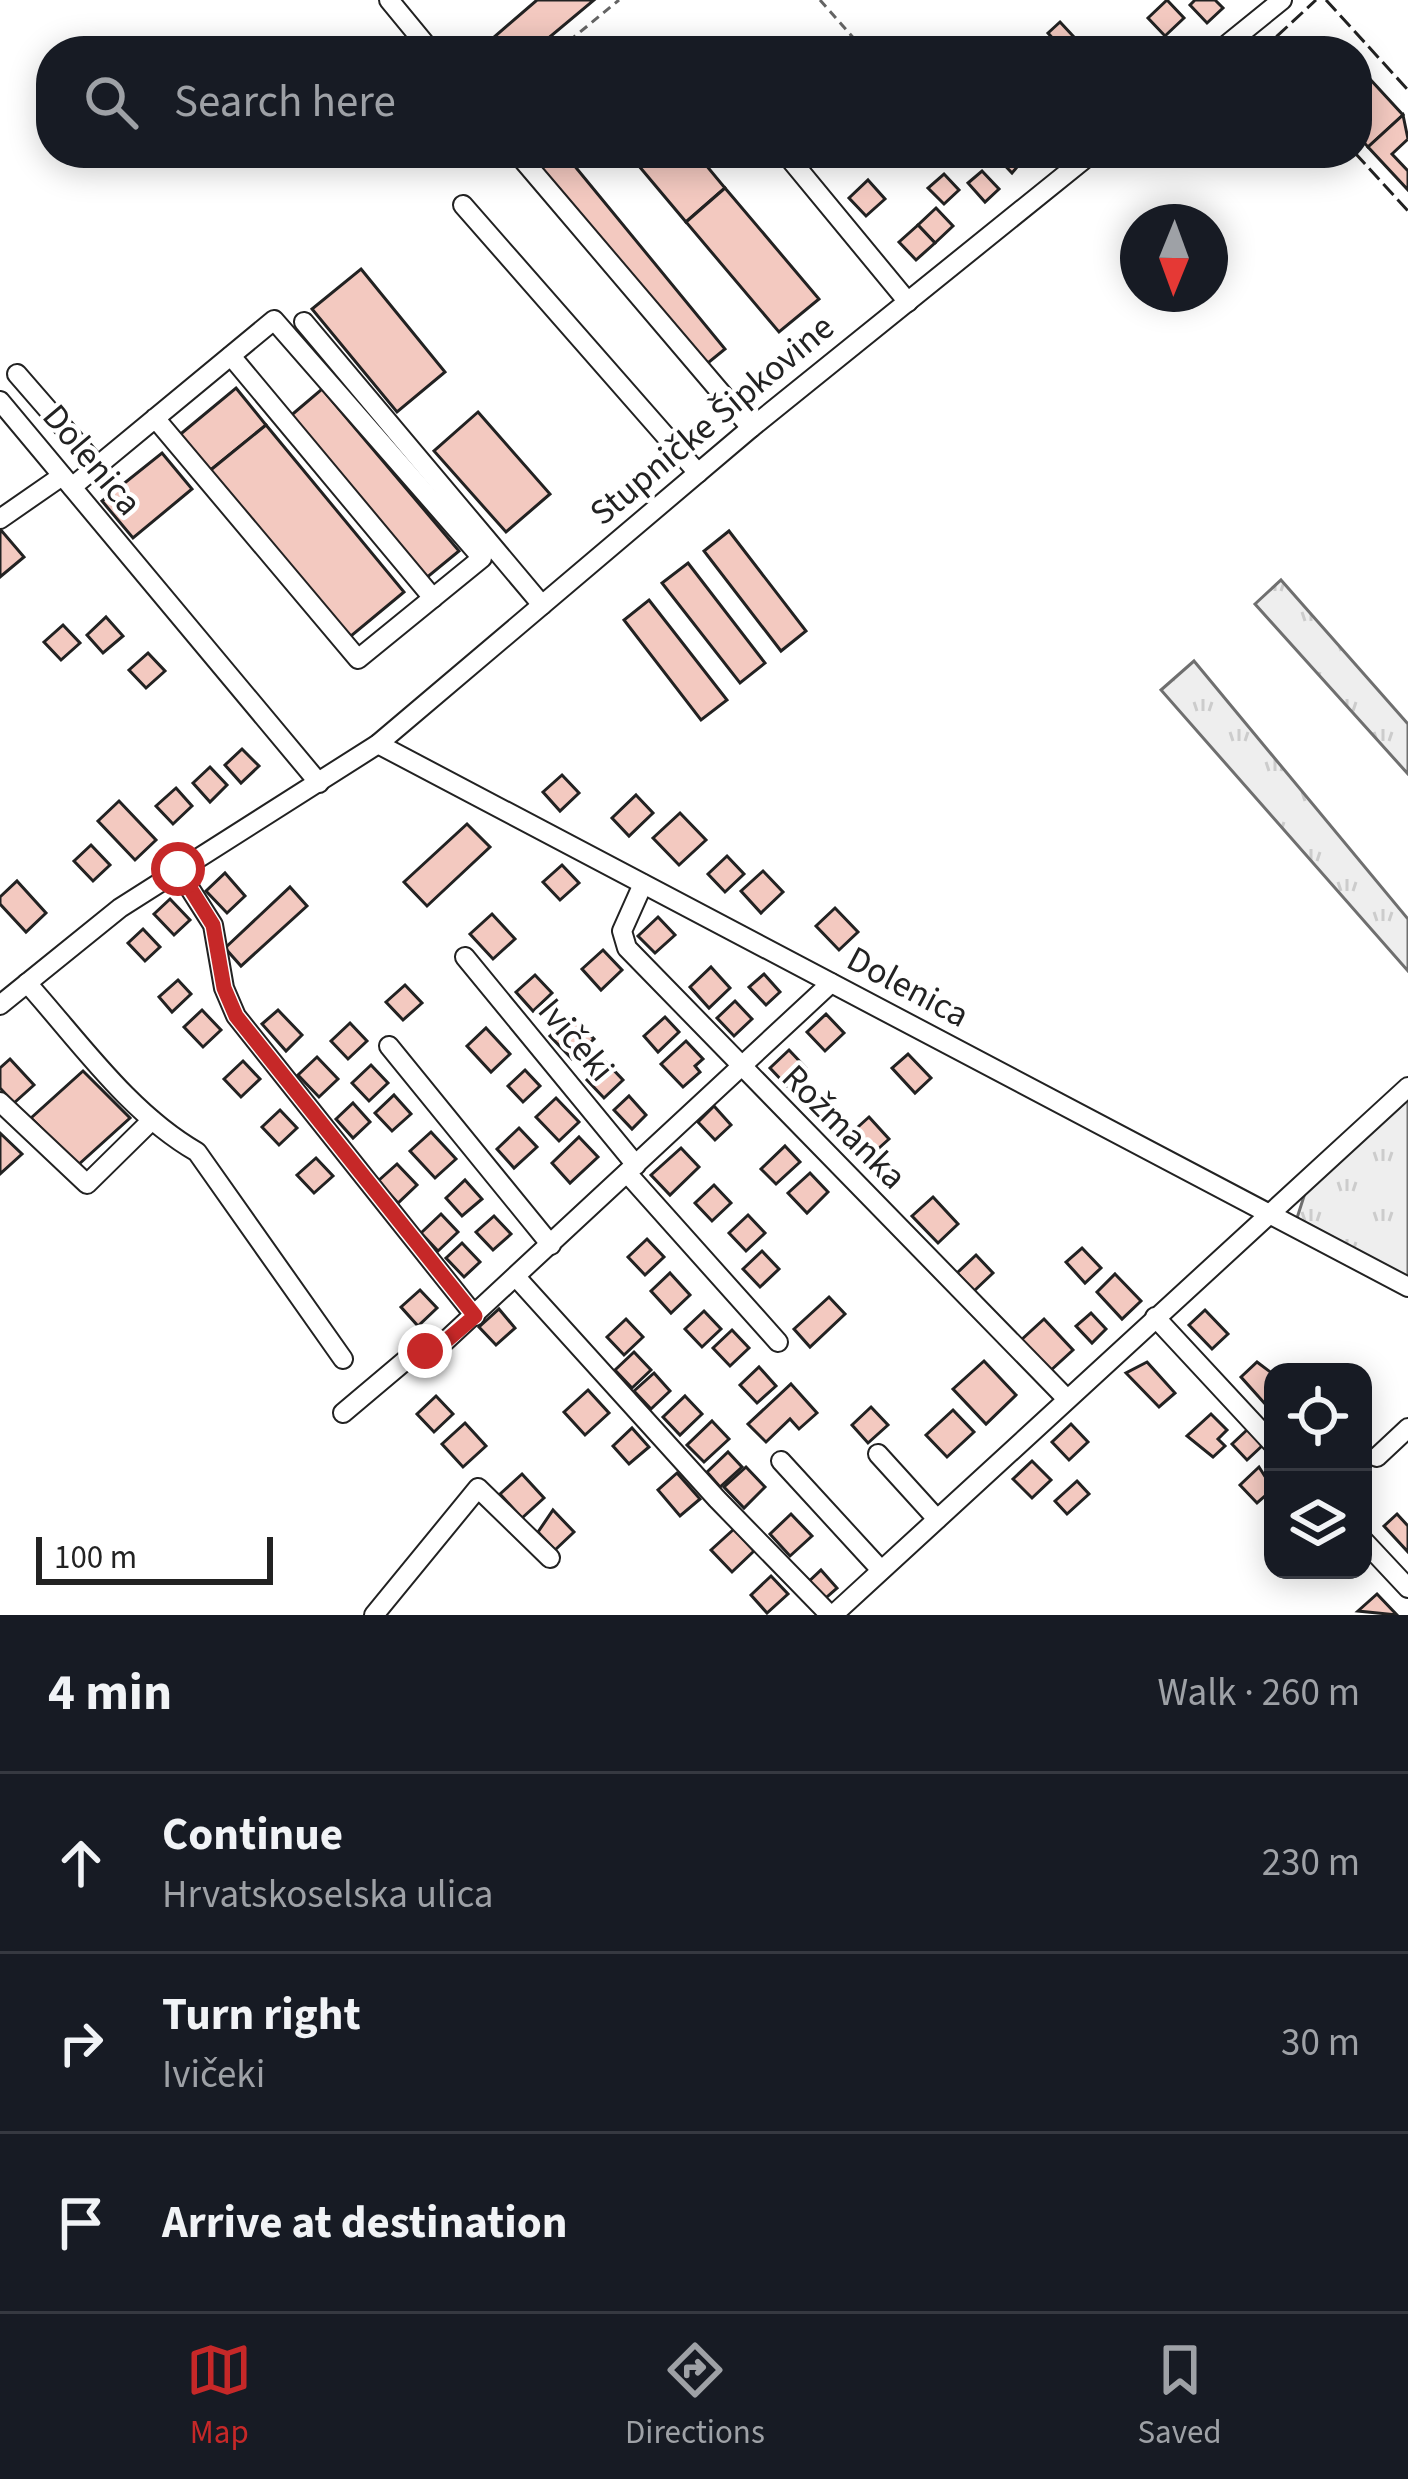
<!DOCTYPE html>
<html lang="en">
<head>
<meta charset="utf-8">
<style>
	:root { --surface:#171b24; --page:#242831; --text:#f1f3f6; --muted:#9ea1a6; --line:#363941; --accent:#c62828 }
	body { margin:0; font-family:"Source Sans 3",sans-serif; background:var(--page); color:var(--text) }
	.controls { position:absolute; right:36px; bottom:36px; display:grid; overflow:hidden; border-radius:24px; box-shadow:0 6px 30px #0003 }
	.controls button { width:108px; height:108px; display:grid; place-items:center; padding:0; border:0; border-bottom:3px solid var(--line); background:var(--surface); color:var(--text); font:60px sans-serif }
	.compass { position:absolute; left:1120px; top:204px; width:108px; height:108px; border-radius:50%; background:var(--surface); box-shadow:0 6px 30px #0003; rotate:181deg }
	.scale { position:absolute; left:36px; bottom:30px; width:237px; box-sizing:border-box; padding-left:12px; border:6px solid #222; border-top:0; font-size:33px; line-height:42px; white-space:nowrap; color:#222; -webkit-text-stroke:9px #fff; paint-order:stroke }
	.stop { position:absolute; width:36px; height:36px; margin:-27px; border:9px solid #c62828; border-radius:50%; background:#fff }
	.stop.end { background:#c62828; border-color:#fff; box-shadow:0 3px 12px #0008 }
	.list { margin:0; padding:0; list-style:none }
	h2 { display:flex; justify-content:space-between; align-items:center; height:156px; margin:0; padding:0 48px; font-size:51px }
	h2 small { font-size:39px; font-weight:400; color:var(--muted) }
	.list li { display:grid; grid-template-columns:78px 1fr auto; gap:36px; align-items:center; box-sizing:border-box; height:180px; padding:0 48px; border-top:3px solid var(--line) }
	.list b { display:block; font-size:45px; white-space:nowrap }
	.list p { margin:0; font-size:39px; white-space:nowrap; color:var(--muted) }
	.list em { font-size:39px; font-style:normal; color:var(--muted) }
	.icon { flex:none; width:66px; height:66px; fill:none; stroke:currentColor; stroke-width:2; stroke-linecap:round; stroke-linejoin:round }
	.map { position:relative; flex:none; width:1408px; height:1615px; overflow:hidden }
	.search { position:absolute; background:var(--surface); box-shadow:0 6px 30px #0003; left:36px; right:36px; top:36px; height:132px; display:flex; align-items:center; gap:30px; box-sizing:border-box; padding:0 42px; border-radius:48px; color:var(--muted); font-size:45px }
	.sheet { height:696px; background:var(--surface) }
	nav { display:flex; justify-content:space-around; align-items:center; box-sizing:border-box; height:168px; border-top:3px solid var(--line); background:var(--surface); font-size:33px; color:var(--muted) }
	nav a { display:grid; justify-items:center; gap:6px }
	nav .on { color:var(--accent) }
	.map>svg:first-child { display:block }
	.grass { fill:url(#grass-tufts); stroke:#6f6f6f; stroke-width:3 }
	.building { fill:#f3c9c0; stroke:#222; stroke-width:3 }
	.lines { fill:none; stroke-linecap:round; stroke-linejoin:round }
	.minor-casing { stroke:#222; stroke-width:22 }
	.path { stroke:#646464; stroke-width:3; stroke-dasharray:9 6; stroke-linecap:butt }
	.minor { stroke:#fff; stroke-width:18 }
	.fence { stroke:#222; stroke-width:3; stroke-dasharray:15 6; stroke-linecap:butt }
	.route { stroke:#c62828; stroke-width:15 }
	.labels { text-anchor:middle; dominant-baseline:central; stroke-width:9; stroke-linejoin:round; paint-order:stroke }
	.street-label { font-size:36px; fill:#222; stroke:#fff }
</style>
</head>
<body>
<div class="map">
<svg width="1408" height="1615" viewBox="0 0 1408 1615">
	<defs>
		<pattern id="grass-tufts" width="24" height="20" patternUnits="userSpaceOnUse" patternTransform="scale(3)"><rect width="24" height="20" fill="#eee"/><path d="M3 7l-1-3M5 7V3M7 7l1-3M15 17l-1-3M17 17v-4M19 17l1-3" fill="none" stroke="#ccc"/></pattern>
	</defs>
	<rect width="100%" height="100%" fill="#fff"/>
	<g class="grass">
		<path d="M1281,580L1408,724V774L1255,604Z"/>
		<path d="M1194,661L1408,919V971L1161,690Z"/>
		<path d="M1408,1099V1278L1297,1218L1305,1193Z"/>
	</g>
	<g class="building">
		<path d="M537,0H594L533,51H478Z"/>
		<path d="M1167,0L1184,18L1165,36L1148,18Z"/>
		<path d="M1195,0H1215L1223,8L1207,23L1190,5Z"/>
		<path d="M1060,22L1087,51H1064L1048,33Z"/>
		<path d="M1357,65L1403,115L1368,147L1357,135Z"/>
		<path d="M1403,115L1408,139L1392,154L1408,171V190L1368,147Z"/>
		<path d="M534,153H564L725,349L703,367L531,156Z"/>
		<path d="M628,153H696L725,188L686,222Z"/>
		<path d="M1029,153L1012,173L995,155L998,153Z"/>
		<path d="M982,171L999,189L985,202L968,183Z"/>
		<path d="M944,174L959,190L944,204L928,188Z"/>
		<path d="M868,180L885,199L866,216L849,198Z"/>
		<path d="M725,188L819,299L779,332L686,222Z"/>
		<path d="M936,208L953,226L935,243L918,225Z"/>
		<path d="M918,225L935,243L916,260L899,242Z"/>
		<path d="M361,269L445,372L397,412L312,309Z"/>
		<path d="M236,388L266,425L207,473L177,437Z"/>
		<path d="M322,389L459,551L425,579L288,418Z"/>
		<path d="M478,412L550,494L506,532L434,451Z"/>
		<path d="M266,425L404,592L345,641L207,473Z"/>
		<path d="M162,453L192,489L133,538L102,501Z"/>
		<path d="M0,529L24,557L0,577Z"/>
		<path d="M729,531L806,631L781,651L704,551Z"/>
		<path d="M688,563L765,663L740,683L662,583Z"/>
		<path d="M649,600L727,700L701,720L624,620Z"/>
		<path d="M106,617L123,636L103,653L87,635Z"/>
		<path d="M63,625L80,643L61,660L44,642Z"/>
		<path d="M148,653L165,671L146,688L129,670Z"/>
		<path d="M242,749L259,766L241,783L225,765Z"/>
		<path d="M210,767L227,785L210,802L193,783Z"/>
		<path d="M562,775L579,793L560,811L543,792Z"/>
		<path d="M176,788L192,806L173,824L156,806Z"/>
		<path d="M636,795L653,813L629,836L612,818Z"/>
		<path d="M119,801L156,840L135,860L98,821Z"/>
		<path d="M680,813L706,840L679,865L653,838Z"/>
		<path d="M467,824L490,847L427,906L404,882Z"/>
		<path d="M91,845L110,865L93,881L74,861Z"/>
		<path d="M727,856L744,874L725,892L708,874Z"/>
		<path d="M562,865L579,883L560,900L543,882Z"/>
		<path d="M763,871L783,892L761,913L741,891Z"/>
		<path d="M225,873L245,896L227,913L206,891Z"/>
		<path d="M17,881L46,913L26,932L0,904V897Z"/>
		<path d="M290,887L307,906L241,966L225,948Z"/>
		<path d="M170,899L190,920L174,935L154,914Z"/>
		<path d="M835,908L858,932L839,950L816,926Z"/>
		<path d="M492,914L515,939L493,959L470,934Z"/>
		<path d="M658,917L675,935L655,953L638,936Z"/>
		<path d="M143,929L160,947L145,961L128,943Z"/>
		<path d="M603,950L622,970L601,990L582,969Z"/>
		<path d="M711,967L730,988L709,1008L690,987Z"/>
		<path d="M764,974L780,992L766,1005L749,987Z"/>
		<path d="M535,975L552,993L533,1011L516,992Z"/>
		<path d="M178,980L191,994L172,1012L159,997Z"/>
		<path d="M405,985L422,1003L403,1020L386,1002Z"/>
		<path d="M735,1001L752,1019L734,1036L717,1018Z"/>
		<path d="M202,1010L221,1030L203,1047L184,1027Z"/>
		<path d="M278,1010L302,1035L286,1051L262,1024Z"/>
		<path d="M826,1014L844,1033L825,1051L807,1032Z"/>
		<path d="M572,1016L594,1039L572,1059L550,1036Z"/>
		<path d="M665,1017L679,1032L658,1052L644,1036Z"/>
		<path d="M350,1023L367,1041L348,1059L331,1041Z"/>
		<path d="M486,1028L510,1054L491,1072L467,1046Z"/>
		<path d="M686,1041L703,1059L695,1066L700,1072L683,1087L661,1064Z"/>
		<path d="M789,1050L806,1068L787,1086L770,1068Z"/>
		<path d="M908,1054L931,1078L915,1093L892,1068Z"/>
		<path d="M317,1057L338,1079L319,1097L298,1075Z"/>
		<path d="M10,1059L34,1085L14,1103L0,1088V1068Z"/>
		<path d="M243,1061L260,1079L241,1097L224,1079Z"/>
		<path d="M606,1062L623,1080L604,1098L587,1080Z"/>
		<path d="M371,1065L388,1083L369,1101L352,1083Z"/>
		<path d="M525,1070L540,1086L523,1102L508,1086Z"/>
		<path d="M83,1071L130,1118L78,1165L31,1118Z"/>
		<path d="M394,1095L411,1114L392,1131L375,1113Z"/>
		<path d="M629,1096L646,1115L632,1129L614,1110Z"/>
		<path d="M556,1098L579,1122L559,1141L536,1117Z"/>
		<path d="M353,1103L370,1122L353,1138L336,1119Z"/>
		<path d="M714,1106L731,1125L715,1140L698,1122Z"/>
		<path d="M280,1110L297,1128L279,1145L262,1127Z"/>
		<path d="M869,1117L889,1139L869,1157L849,1135Z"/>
		<path d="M519,1128L537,1147L514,1168L497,1149Z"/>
		<path d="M431,1132L456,1159L435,1178L410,1151Z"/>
		<path d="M0,1133L22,1154L0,1174Z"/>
		<path d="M579,1137L598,1157L570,1183L552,1163Z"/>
		<path d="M785,1146L800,1162L776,1184L761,1169Z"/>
		<path d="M681,1148L699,1167L670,1195L651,1175Z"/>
		<path d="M316,1158L333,1176L314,1193L297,1175Z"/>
		<path d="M397,1164L417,1185L398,1203L378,1181Z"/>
		<path d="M810,1173L828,1192L807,1213L788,1193Z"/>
		<path d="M465,1180L482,1199L462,1216L446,1198Z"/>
		<path d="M714,1185L731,1203L712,1221L695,1203Z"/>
		<path d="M933,1197L958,1224L938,1243L912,1216Z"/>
		<path d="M441,1214L458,1232L438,1251L421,1233Z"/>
		<path d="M748,1215L765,1233L746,1251L729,1233Z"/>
		<path d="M494,1216L511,1234L493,1250L476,1232Z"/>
		<path d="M647,1239L664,1257L645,1275L628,1257Z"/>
		<path d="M462,1243L480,1262L464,1277L446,1258Z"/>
		<path d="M1082,1248L1101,1268L1085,1283L1066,1262Z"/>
		<path d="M762,1251L779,1269L760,1287L743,1269Z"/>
		<path d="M976,1255L993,1273L974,1291L957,1273Z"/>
		<path d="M670,1273L690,1295L671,1313L651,1291Z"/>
		<path d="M1115,1274L1141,1301L1122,1319L1097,1292Z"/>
		<path d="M420,1290L437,1308L418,1326L401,1307Z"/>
		<path d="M829,1297L845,1314L810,1347L794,1329Z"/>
		<path d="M499,1309L515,1328L496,1345L479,1327Z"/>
		<path d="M1205,1310L1228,1334L1212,1349L1189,1325Z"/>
		<path d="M704,1311L721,1329L702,1347L685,1329Z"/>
		<path d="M1091,1313L1106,1329L1092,1343L1076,1326Z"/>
		<path d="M626,1319L643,1337L624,1355L607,1337Z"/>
		<path d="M1044,1319L1073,1350L1049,1372L1020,1341Z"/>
		<path d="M732,1330L749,1348L730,1366L713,1348Z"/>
		<path d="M634,1352L651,1370L632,1388L615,1370Z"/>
		<path d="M984,1361L1016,1395L986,1424L953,1389Z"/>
		<path d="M1147,1362L1175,1393L1159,1407L1126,1373Z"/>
		<path d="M1257,1362L1273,1374V1399L1266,1405L1241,1377Z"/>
		<path d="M759,1367L776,1386L757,1403L740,1385Z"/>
		<path d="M654,1373L670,1391L651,1409L634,1391Z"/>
		<path d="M791,1384L817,1413L799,1429L790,1419L766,1442L748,1424Z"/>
		<path d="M588,1390L609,1413L585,1435L564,1412Z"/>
		<path d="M436,1396L453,1414L434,1432L417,1414Z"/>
		<path d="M685,1396L702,1414L680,1435L663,1417Z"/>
		<path d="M871,1407L888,1425L868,1443L852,1425Z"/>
		<path d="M953,1410L974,1432L947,1457L926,1435Z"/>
		<path d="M1211,1414L1227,1430L1218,1439L1225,1446L1213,1457L1187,1436Z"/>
		<path d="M712,1421L729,1439L704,1462L687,1445Z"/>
		<path d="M465,1423L486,1446L463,1467L442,1444Z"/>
		<path d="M1071,1424L1088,1442L1069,1460L1052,1442Z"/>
		<path d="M632,1428L649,1447L629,1464L613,1446Z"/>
		<path d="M1248,1429L1263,1445L1247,1460L1232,1444Z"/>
		<path d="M728,1452L742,1467L720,1487L707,1472Z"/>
		<path d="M1032,1461L1051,1480L1032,1498L1013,1479Z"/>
		<path d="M746,1467L765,1487L744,1508L724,1487Z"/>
		<path d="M1259,1467L1273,1489L1257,1503L1240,1485Z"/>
		<path d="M677,1473L700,1499L680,1516L658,1490Z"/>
		<path d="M522,1474L544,1498L522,1518L500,1494Z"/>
		<path d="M1077,1481L1089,1494L1067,1514L1055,1501Z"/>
		<path d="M553,1510L574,1532L555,1550L538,1532Z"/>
		<path d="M791,1514L812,1536L790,1556L770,1534Z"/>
		<path d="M1397,1514L1408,1526V1552L1384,1526Z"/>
		<path d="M734,1529L754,1551L732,1572L711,1550Z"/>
		<path d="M821,1570L837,1588L820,1603L804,1586Z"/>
		<path d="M771,1576L788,1594L767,1613L751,1595Z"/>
		<path d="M1377,1594L1397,1615L1358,1611Z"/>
	</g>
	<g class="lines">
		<g class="minor-casing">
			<g id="minor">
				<path d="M389,0L431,51"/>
				<path d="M1219,51L1282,0"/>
				<path d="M517,153L751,428"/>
				<path d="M785,153L908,302"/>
				<path d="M463,205L698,473"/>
				<path d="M304,322L542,605"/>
				<path d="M231,356L433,598"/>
				<path d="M17,374L97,466"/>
				<path d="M0,401L319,783"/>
				<path d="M72,487L274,320L482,558L358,659L155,418"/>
				<path d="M0,519L62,476"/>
				<path d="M378,744L1408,1287"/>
				<path d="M178,870L213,925L224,988L236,1016L475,1316"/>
				<path d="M643,884L622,931L627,948L1067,1399"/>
				<path d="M465,957L636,1165"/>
				<path d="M27,983C79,1041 129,1113 197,1152L343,1359"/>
				<path d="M0,1005L120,908L378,744L751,428L1092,153"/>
				<path d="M389,1046L551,1245"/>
				<path d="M0,1102L87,1184L152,1120"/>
				<path d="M627,1173L778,1342"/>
				<path d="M516,1277L717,1499L830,1615"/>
				<path d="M1155,1317L1273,1444"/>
				<path d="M343,1413L413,1354L440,1346L831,983"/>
				<path d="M878,1454L937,1519"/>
				<path d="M1377,1457L1408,1428"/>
				<path d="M781,1461L881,1570"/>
				<path d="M1363,1540L1408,1588"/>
				<path d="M374,1615L478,1488L550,1558"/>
				<path d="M833,1615L1408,1087"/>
			</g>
		</g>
		<g class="path">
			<path d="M820,0L865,51"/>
			<path d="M557,51L619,0"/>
		</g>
		<use href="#minor" class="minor"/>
		<g class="fence">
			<path d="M1326,0L1408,90"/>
			<path d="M1261,51L1316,0"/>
			<path d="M1355,153L1408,211"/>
		</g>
	</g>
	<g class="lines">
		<path class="route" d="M178,869L213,925L224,988L236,1016L475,1316L440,1346L425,1351"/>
	</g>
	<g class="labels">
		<g class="street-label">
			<text transform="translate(712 420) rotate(-40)">Stupničke Šipkovine</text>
			<text transform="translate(92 460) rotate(50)">Dolenica</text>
			<text transform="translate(908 987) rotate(28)">Dolenica</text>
			<text transform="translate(576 1040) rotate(50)">Ivičeki</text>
			<text transform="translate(844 1127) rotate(45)">Rožmanka</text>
		</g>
	</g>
</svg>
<div class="controls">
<button><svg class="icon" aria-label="locate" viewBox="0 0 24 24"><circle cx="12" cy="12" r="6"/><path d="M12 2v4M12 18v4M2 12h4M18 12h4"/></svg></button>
<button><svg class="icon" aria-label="layers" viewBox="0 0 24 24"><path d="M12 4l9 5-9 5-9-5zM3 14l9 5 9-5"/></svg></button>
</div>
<svg class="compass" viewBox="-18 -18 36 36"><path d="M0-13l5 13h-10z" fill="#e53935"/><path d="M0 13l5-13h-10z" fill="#9ea1a6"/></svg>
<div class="scale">100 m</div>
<div class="stop" style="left:178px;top:869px"></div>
<div class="stop end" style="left:425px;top:1351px"></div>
<div class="search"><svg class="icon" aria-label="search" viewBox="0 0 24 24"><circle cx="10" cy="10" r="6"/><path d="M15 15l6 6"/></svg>Search here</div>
</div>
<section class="sheet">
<h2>4 min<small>Walk · 260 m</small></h2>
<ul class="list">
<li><svg class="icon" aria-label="ahead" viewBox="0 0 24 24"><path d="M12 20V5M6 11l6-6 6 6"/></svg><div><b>Continue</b><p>Hrvatskoselska ulica</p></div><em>230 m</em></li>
<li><svg class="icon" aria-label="right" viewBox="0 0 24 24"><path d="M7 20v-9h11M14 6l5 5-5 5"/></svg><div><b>Turn right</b><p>Ivičeki</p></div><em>30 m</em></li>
<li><svg class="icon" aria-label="arrive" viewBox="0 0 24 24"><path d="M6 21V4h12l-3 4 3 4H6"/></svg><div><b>Arrive at destination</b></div></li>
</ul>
</section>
<nav>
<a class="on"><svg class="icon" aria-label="map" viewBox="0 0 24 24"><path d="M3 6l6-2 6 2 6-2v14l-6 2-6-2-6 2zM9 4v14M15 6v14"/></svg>Map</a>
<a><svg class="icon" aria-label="directions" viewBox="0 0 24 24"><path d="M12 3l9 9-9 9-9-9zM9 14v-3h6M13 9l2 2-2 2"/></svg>Directions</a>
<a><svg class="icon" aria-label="saved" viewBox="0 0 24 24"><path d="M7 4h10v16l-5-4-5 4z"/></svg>Saved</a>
</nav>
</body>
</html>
